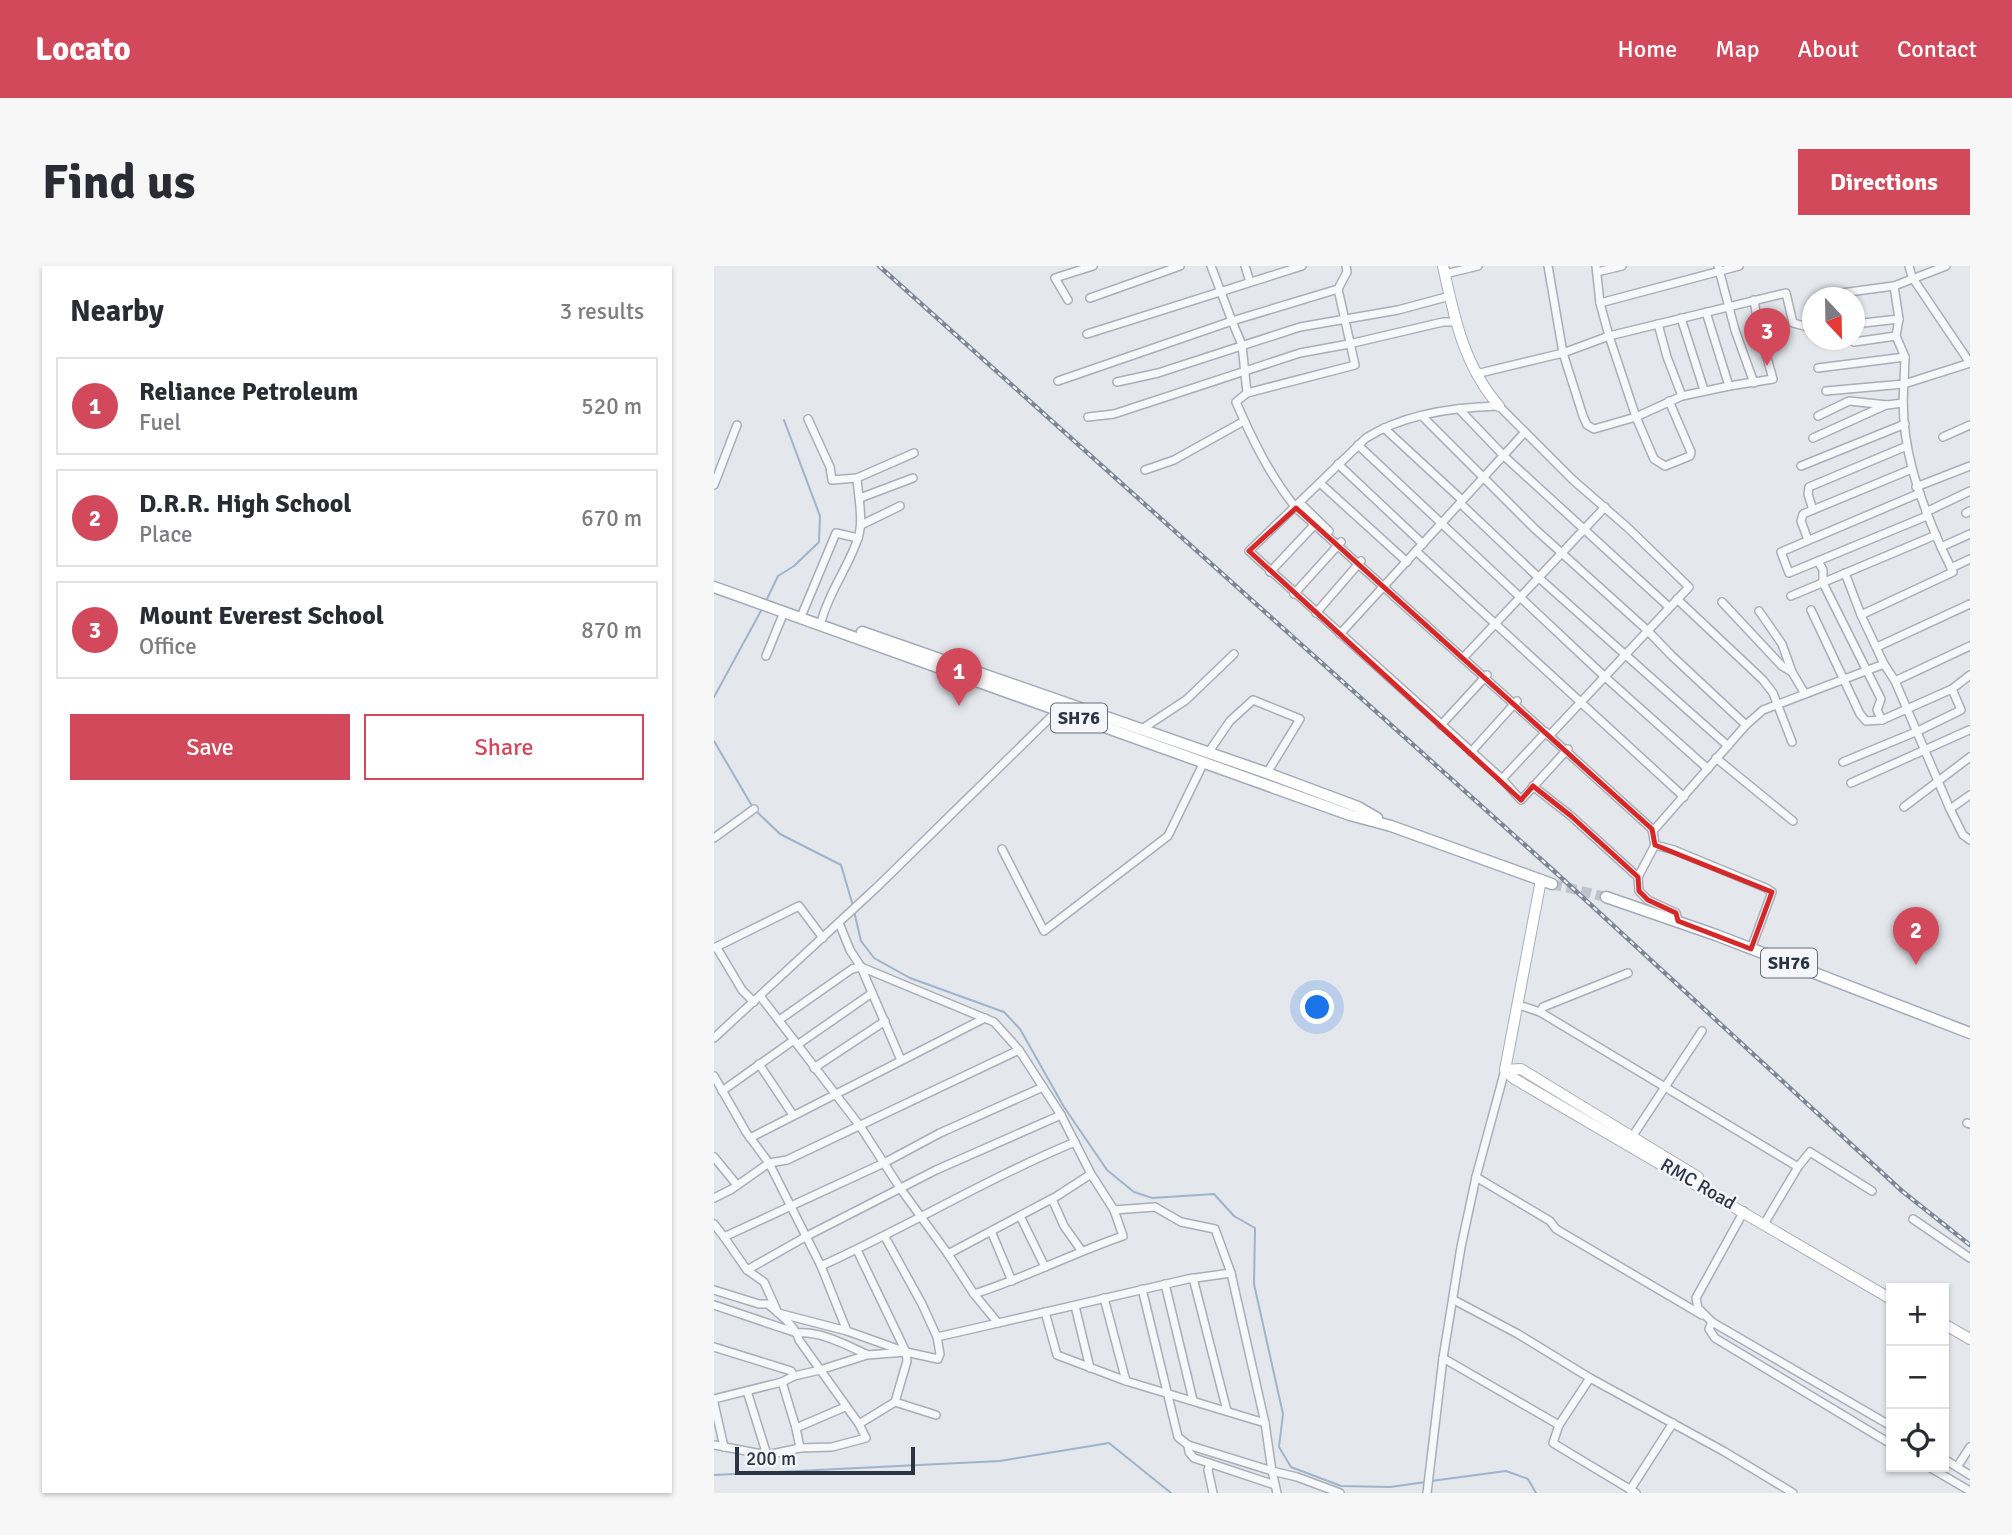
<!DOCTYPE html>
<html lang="en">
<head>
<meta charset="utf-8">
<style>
	:root { --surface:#fff; --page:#f7f7f7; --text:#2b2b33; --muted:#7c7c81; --line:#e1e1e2; --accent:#d1495b }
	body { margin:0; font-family:Signika,sans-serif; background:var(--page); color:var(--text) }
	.controls { position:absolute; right:21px; bottom:21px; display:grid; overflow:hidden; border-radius:0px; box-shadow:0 2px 5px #0004 }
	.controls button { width:63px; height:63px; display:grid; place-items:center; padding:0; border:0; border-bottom:2px solid var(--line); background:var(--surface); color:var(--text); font:35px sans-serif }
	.compass { position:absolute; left:1088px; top:21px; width:63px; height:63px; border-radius:50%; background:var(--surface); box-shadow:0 2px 5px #0004; rotate:158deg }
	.scale { position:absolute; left:21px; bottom:18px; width:180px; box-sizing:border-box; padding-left:7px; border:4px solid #2b3445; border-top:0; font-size:19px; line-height:24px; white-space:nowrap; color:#2b3445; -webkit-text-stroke:5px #f4f6f9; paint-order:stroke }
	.you { position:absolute; left:604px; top:742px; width:24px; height:24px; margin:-18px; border:5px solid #fff; border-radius:50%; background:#1a73e8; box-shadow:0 0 0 10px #1a73e833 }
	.badge { display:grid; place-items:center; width:46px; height:46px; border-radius:50%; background:var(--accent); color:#fff; font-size:23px; font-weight:700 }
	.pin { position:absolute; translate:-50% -58px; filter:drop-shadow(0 2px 4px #0008) }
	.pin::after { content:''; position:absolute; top:37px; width:24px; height:21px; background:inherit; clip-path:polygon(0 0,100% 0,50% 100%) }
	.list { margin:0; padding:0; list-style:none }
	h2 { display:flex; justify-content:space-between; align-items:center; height:91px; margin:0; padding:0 28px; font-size:30px }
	h2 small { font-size:23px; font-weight:400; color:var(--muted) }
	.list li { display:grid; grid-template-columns:46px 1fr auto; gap:21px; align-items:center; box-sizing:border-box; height:98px; margin:0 14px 14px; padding:0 14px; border:2px solid var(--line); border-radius:0px }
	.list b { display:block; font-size:26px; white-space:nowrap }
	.list p { margin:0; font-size:23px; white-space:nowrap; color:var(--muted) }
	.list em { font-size:23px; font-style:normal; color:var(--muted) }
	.actions { display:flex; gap:14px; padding:21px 28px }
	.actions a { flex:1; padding:16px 0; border:2px solid var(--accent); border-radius:0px; text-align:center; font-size:24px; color:var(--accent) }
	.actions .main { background:var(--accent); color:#fff }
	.icon { flex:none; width:38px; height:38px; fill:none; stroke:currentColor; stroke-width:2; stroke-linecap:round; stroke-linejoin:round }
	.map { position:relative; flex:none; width:1256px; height:1227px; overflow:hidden; border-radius:0px }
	header { display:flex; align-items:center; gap:42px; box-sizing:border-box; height:98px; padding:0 35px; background:var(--accent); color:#fff }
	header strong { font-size:33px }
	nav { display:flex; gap:38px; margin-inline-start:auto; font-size:24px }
	.intro { display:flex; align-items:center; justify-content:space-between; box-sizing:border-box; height:168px; padding:0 42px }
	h1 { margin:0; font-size:49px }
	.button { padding:18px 32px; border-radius:0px; background:var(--accent); color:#fff; font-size:24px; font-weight:700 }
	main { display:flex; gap:42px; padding:0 42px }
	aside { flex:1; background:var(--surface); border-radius:0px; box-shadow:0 2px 5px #0004 }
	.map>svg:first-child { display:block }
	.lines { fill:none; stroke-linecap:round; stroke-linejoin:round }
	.stream { stroke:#9fb4cc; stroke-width:2 }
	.primary-tunnel { stroke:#bfc3cb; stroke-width:10; stroke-dasharray:10 5; stroke-linecap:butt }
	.street-casing { stroke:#a9aeb7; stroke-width:10 }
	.secondary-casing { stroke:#a9aeb7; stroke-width:12 }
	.primary-casing { stroke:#a3abb8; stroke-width:13 }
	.street { stroke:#f7f8fa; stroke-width:7 }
	.secondary { stroke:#fff; stroke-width:10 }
	.primary { stroke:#fff; stroke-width:10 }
	.rail-casing { stroke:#7d8696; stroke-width:4.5 }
	.rail { stroke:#f4f6f9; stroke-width:2; stroke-dasharray:5; stroke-linecap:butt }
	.marked { fill:none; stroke:#d62828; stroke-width:5; stroke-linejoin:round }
	.labels { text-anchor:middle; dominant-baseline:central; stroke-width:5; stroke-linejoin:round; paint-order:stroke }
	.shield { fill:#f4f6f9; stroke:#676e7b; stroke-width:2 }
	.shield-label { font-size:18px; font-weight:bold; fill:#2b3445 }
	.street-label { font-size:19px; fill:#2b3445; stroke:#f4f6f9 }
</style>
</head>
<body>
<header>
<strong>Locato</strong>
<nav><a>Home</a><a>Map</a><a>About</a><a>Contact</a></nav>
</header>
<div class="intro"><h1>Find us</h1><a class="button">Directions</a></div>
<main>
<aside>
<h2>Nearby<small>3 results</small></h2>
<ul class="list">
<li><span class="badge">1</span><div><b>Reliance Petroleum</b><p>Fuel</p></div><em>520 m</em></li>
<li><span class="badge">2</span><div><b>D.R.R. High School</b><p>Place</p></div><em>670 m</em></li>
<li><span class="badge">3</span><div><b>Mount Everest School</b><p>Office</p></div><em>870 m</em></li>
</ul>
<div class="actions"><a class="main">Save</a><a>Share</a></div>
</aside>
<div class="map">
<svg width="1256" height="1227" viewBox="0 0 1256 1227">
	<rect width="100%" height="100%" fill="#e4e7ec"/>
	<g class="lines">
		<g class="stream">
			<path d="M52,335L64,310L80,300L105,276L106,250L70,154"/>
			<path d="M0,431L48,343"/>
			<path d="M0,475L38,540"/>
			<path d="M42,545L66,568L127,599L139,640"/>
			<path d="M140,645L147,675L160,692L196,712L290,746L306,763L350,841L393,904L420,926L438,932L500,928L520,950L541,962L540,1018L569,1148L565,1181L577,1201L627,1220L676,1221L712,1216"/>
			<path d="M0,1209L286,1195L395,1177L457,1227"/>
			<path d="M717,1215L792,1205L814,1213L822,1227"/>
		</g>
		<path class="primary-tunnel" d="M838,618L892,631"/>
		<g class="street-casing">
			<g id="street">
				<path d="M497,0L518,55L624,23L633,6L632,0"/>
				<path d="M531,0L536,16"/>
				<path d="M834,0L849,87L869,150L873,159L880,163L922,151L968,130L1015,120L992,46"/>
				<path d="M882,0L886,37L895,70L1072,27L1079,57L1098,62"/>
				<path d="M1004,0L1021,64L1040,117"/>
				<path d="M1195,0L1198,11L1256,97"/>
				<path d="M883,6L908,0"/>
				<path d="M731,8L764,0"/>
				<path d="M1105,30L1180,20"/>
				<path d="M376,32L466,0"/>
				<path d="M354,34L341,12L379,0"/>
				<path d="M886,37L1025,0"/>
				<path d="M967,52L990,124"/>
				<path d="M944,58L953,91L968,130"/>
				<path d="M1140,58L1185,53"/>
				<path d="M373,68L588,0"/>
				<path d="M1140,76L1182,70"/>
				<path d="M1104,102L1191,91"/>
				<path d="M762,108L849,87L895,70L922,151L940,193L951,200L976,190L977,186L955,135"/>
				<path d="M344,115L518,55L528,79L533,127L522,136C538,173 556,210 582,242L852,485L854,483"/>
				<path d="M403,116L444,107L586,61L684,44L736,30"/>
				<path d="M1015,120L1059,113L1045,64L1040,34"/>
				<path d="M1112,125L1190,118L1191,91L1182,70L1185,53L1180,20L1232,0"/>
				<path d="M533,127L641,99L624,23"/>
				<path d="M745,143L790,190L955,341"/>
				<path d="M1104,150L1135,135L1173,139L1189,137"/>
				<path d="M374,151L400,148L586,87L635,78L729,56H742"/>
				<path d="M709,151L821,263L933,364L957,389L1032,459"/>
				<path d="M94,153L116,201L118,214L143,212L200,187"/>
				<path d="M670,162L748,234"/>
				<path d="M1229,171L1256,159"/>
				<path d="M1099,172L1172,139"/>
				<path d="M644,179L890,410L994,503"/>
				<path d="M624,198L709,278"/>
				<path d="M1087,200L1191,158"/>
				<path d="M431,204L460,194L530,155"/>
				<path d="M606,217L693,296"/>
				<path d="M0,219L23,159"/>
				<path d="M1202,221L1256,200"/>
				<path d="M1206,227L1067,286L1075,307L1213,250"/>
				<path d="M146,232L199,212"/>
				<path d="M586,237L615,265"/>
				<path d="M746,237L825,312L1014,480"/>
				<path d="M1099,244L1094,228L1095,221L1193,180"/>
				<path d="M1212,246L1256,225"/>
				<path d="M1252,247L1256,245"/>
				<path d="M147,259L186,240"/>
				<path d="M1094,274L1087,255L1089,248L1198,203"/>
				<path d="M1227,281C1204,229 1185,176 1190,118L1256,97"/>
				<path d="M702,285L970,531"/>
				<path d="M1104,295L1109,304V317L1167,433L1163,444L1168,454"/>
				<path d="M1237,302L1256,293"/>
				<path d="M556,306L604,255"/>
				<path d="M1131,307L1147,349"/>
				<path d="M580,328L627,276"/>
				<path d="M1077,330L1222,269"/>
				<path d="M963,333L1049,414L1059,427L1078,476"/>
				<path d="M1008,336L1068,400L1078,406"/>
				<path d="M1097,344L1146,448L1152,455L1168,454L1238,423L1256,409"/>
				<path d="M1045,345L1068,378L1078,406L1091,428"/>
				<path d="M89,346L122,267L144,272"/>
				<path d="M602,347L647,295"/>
				<path d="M108,353C116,324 135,300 144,272C150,255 144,230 143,212"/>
				<path d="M626,368L811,166"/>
				<path d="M1163,381L1256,338"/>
				<path d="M52,390L70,346"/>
				<path d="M749,392L891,241"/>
				<path d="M1170,398L1147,349L1239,306L1227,281L1256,268"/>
				<path d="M1181,415L1236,543L1249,569L1256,574"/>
				<path d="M727,459L773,409"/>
				<path d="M428,463L472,434L520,388"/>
				<path d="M835,470L975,321L913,261L859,214L785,140C741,141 690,148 652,172L535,285L788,513L807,534L852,485L938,563L941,579L924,611L925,625L934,634L962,647L964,655"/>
				<path d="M757,486L803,435"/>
				<path d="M494,487L516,455L539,434L586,453L553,507"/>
				<path d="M1002,492L1079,555"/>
				<path d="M1129,496L1204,465L1247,444L1238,423"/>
				<path d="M788,513L832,466"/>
				<path d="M1137,517L1255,464"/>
				<path d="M819,520L857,550L924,611"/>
				<path d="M1190,541L1256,491"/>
				<path d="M1236,543L1256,529"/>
				<path d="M0,572L40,543"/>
				<path d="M288,583L330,665L454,570L490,496"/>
				<path d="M125,657L136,684L147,701L280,756L305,784L347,849L377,908L400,944L409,970C359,987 311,1012 260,1028L234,988L343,930L377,908"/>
				<path d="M0,682L85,640L109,672"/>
				<path d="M3,682L28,724L40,736"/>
				<path d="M1037,683L1058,626L1052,622L960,584L941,579L939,565L1032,459L1049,444L1170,398L1181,415L1256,380"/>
				<path d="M46,730L146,860L186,922L234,988"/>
				<path d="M805,739L826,746L1084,901"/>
				<path d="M826,746L829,741L914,707"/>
				<path d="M68,752L138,703L147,701L187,794"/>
				<path d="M0,772L162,622L344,444"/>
				<path d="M86,777L158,727"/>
				<path d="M45,798L79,849"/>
				<path d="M100,802L171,755"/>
				<path d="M0,810L32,866L55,897L107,1000C193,961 274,912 361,876"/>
				<path d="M8,825L80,774"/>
				<path d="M1253,857L1256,858"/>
				<path d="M918,871L988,765"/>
				<path d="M36,872L271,752"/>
				<path d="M0,891L23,919"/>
				<path d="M762,911L836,955L842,963L988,1049"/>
				<path d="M0,932L18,923L55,897L73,894L305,784"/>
				<path d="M338,933L350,960L367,984"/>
				<path d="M1030,945L982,1032L984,1042L998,1056L1177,1160"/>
				<path d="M306,950L331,1001"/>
				<path d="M1053,953L1084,901L1096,886L1158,925"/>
				<path d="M1199,953L1256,992"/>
				<path d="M0,958L10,971L170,897L226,867L329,821"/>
				<path d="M277,965L298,1015"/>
				<path d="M10,971L33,1004L50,1016L64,1047L133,1065L107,1000"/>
				<path d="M171,971L208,1038L223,1071L284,1057L260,1028"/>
				<path d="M33,1004L93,970L222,904L347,849"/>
				<path d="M517,1007L551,1157L558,1205L583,1211L626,1227"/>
				<path d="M479,1012L513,1145"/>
				<path d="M451,1018L479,1134"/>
				<path d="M428,1023L464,1171L474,1179L558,1205L563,1227"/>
				<path d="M0,1024L45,1038H54C65,1048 82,1060 85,1074L145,1158L152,1172L118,1181L86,1182L53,1189L0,1179"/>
				<path d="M390,1032L412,1115"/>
				<path d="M740,1034L804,1068L876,1112L1011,1186L1079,1227"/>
				<path d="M0,1039L83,1067C107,1065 132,1079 152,1088"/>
				<path d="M361,1040L376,1102"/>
				<path d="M331,1046L343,1089L412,1115L551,1157"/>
				<path d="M998,1056L995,1063L1001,1072L1177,1178"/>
				<path d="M284,1057L474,1013L517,1007L501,963L467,956L441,941L400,944"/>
				<path d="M133,1065L192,1086L143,984"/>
				<path d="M0,1081L77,1105L80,1110"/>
				<path d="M729,1092L845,1159"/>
				<path d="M876,1112L845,1159L839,1177L922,1227"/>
				<path d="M68,1116L82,1162L86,1182"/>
				<path d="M33,1125L53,1189"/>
				<path d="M0,1133L68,1116L80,1110L106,1104L153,1089L192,1086L224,1093L226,1088L223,1071"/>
				<path d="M181,1136L222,1149"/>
				<path d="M0,1137L10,1181"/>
				<path d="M145,1158L181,1136L193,1095L192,1086"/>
				<path d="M82,1162L131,1141"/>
				<path d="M474,1179L475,1186L480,1192L561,1219"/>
				<path d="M1230,1193L1256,1209"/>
				<path d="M496,1197L494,1204L499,1227"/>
				<path d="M1215,1201L1256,1225"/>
				<path d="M1243,1201L1256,1181"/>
				<path d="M916,1224L959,1157"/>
				<path d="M713,1227L729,1092L747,981L762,911L791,804"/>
			</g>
		</g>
		<g class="secondary-casing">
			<g id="secondary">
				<path d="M729,0C740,51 750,100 785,140"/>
				<path d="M791,804L799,812L1177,1033"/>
				<path d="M791,804L807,803L984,911"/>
				<path d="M791,804L827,614"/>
				<path d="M1230,1058L1256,1073"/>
			</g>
		</g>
		<g class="primary-casing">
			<g id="primary">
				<path d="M0,321L636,549L677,560L838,618"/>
				<path d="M148,366L553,507L644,541L663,552"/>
				<path d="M892,631L1002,669L1256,767"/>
			</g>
		</g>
		<use href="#street" class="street"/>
		<use href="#secondary" class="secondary"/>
		<use href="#primary" class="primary"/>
		<g class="rail-casing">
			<path id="rail" d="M165,0L840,605L1188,925L1256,979"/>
		</g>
		<use href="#rail" class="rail"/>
	</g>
	<path class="marked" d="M582,242L938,563L941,579L1058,626L1037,683L964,655L962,647L934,634L925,625L924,611L857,550L819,520L807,534L535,285Z"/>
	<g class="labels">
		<g class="shield">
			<rect x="337" y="437.5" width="56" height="29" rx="5"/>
			<rect x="1047" y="682.5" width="56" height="29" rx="5"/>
		</g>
		<g class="shield-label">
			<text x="365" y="452">SH76</text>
			<text x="1075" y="697">SH76</text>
		</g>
		<g class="street-label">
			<text transform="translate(984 918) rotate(30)">RMC Road</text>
		</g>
	</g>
</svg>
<div class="controls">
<button>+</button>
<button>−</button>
<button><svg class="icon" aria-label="locate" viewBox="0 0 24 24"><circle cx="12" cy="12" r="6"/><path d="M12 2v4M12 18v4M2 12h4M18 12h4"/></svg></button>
</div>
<svg class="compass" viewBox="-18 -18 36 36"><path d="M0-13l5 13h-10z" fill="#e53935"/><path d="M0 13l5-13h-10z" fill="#7c7c81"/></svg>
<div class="scale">200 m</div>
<div class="you"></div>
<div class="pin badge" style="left:245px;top:440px">1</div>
<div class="pin badge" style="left:1202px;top:699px">2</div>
<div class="pin badge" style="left:1053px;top:100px">3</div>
</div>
</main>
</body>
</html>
